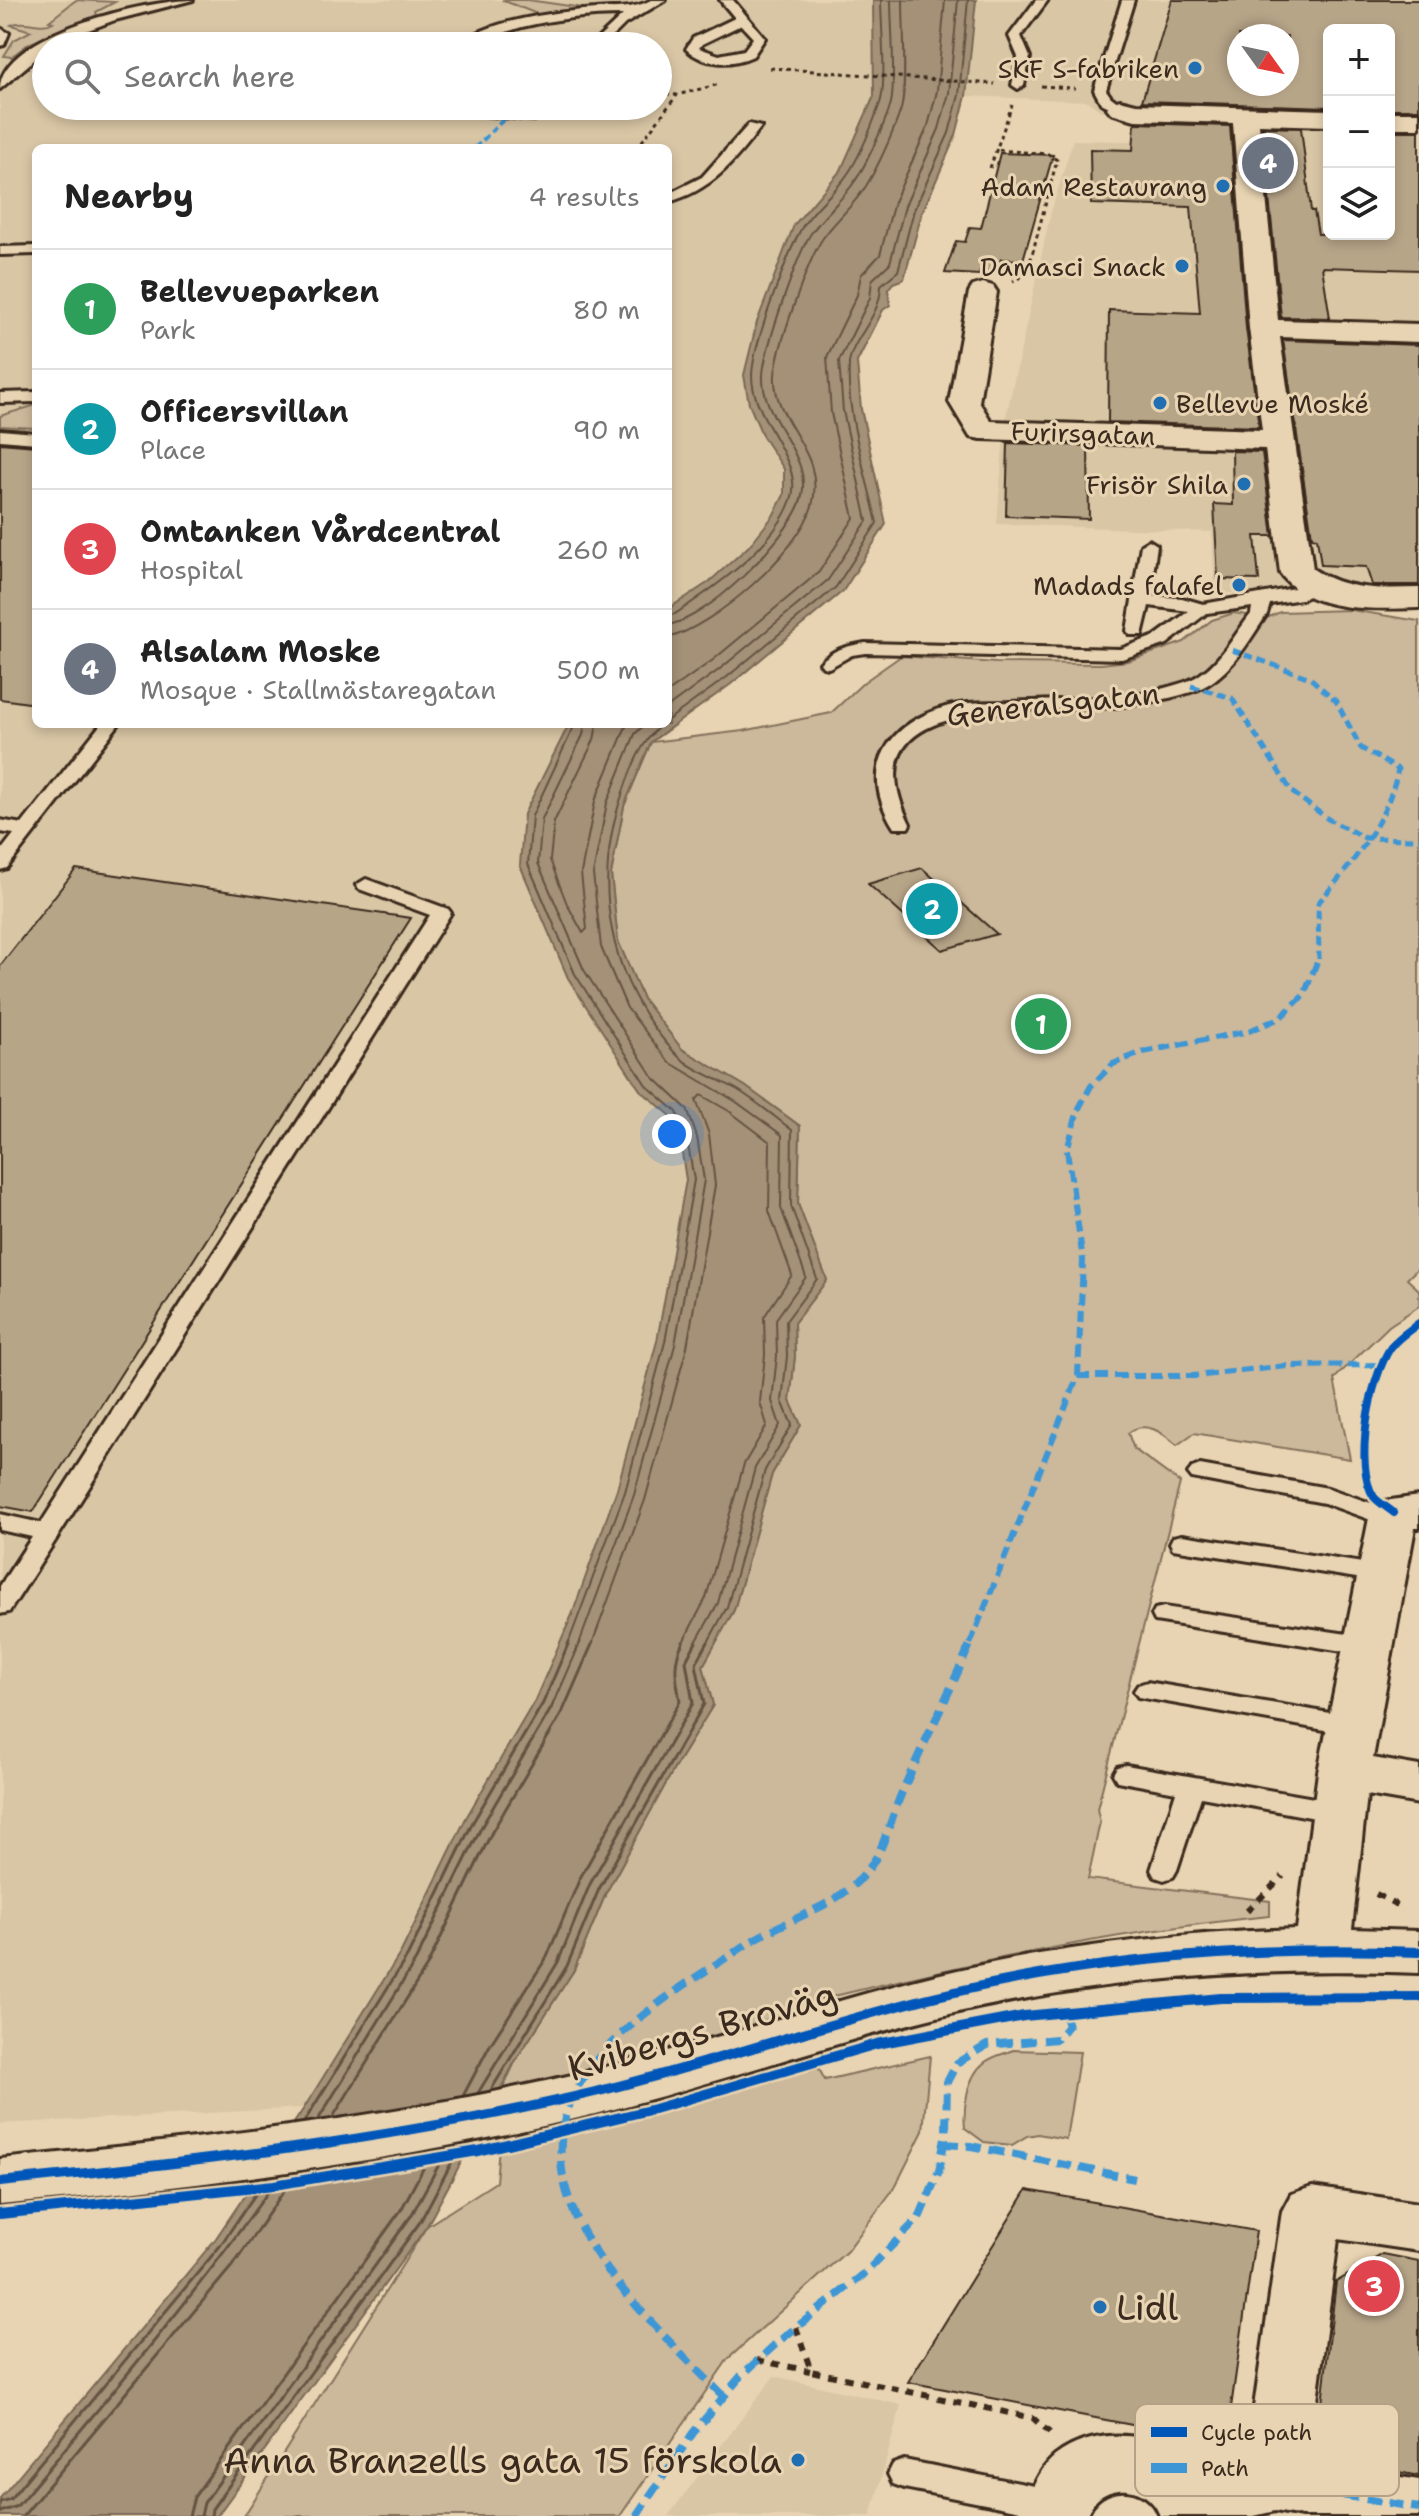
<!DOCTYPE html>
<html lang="en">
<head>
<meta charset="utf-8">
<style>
	:root { --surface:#fff; --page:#f2f2f2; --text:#222; --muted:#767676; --line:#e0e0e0; --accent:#2563eb }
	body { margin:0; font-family:"Shantell Sans",sans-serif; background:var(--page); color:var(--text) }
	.controls { position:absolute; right:24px; top:24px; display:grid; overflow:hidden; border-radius:12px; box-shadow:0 4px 12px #0003 }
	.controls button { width:72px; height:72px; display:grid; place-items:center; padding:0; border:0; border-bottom:2px solid var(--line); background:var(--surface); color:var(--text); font:40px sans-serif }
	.compass { position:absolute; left:1227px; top:24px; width:72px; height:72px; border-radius:50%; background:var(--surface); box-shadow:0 4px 12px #0003; rotate:123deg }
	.you { position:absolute; left:672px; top:1134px; width:28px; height:28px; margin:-20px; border:6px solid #fff; border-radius:50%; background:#1a73e8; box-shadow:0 0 0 12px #1a73e833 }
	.badge { display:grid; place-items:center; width:52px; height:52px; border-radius:50%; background:var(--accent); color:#fff; font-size:26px; font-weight:700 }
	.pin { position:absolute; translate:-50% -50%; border:4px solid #fff; box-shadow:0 2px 8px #0006 }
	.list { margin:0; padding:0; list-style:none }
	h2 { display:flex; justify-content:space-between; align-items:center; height:104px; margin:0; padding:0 32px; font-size:34px }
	h2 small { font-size:26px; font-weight:400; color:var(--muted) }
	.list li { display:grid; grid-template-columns:52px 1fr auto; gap:24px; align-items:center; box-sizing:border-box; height:120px; padding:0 32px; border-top:2px solid var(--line) }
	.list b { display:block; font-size:30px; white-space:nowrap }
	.list p { margin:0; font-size:26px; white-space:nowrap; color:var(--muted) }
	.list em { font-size:26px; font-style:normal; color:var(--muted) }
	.icon { flex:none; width:44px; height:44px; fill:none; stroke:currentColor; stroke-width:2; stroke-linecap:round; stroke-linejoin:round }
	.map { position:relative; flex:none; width:1419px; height:2516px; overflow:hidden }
	.search { position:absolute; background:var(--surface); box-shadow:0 4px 12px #0003; left:32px; top:32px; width:640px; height:88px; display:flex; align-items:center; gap:20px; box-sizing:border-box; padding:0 28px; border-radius:44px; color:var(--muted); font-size:30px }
	.panel { position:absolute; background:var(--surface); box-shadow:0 4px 12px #0003; left:32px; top:144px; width:640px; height:584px; border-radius:12px }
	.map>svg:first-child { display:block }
	.built { fill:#d9c6a5; fill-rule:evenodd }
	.green { fill:#ccb89a; stroke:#84715c; stroke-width:2 }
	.water { fill:#a49178; stroke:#7a6854; stroke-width:2 }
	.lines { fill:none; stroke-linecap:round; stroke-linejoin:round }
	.shore-far1 { stroke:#655342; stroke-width:2 }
	.shore { stroke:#655342; stroke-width:3 }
	.building { fill:#b7a588; stroke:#3b2a1e; stroke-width:2; fill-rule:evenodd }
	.lane-casing { stroke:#3b2a1e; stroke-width:6 }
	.street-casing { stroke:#3b2a1e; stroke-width:6 }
	.path-far1 { stroke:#3b2a1e; stroke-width:3; stroke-dasharray:4 4; stroke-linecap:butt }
	.path { stroke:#3b2a1e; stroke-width:6; stroke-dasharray:8 8; stroke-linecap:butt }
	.lane { fill:#e8d4b2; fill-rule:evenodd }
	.street { fill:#e8d4b2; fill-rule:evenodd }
	.quiet-far3 { stroke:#3e96d5; stroke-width:4; stroke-dasharray:7 4; stroke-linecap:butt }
	.quiet-far2 { stroke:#3e96d5; stroke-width:5; stroke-dasharray:9 5; stroke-linecap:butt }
	.quiet-far1 { stroke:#3e96d5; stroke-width:6; stroke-dasharray:12 6; stroke-linecap:butt }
	.quiet { stroke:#3e96d5; stroke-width:8; stroke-dasharray:15 8; stroke-linecap:butt }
	.cycleway-far1-casing { stroke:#e8d4b2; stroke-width:13 }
	.cycleway-casing { stroke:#e8d4b2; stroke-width:15 }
	.cycleway-far1 { stroke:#0057b8; stroke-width:8 }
	.cycleway { stroke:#0057b8; stroke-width:10 }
	.poi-dot { fill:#1f6fb2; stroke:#e8d4b2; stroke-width:3 }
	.labels { text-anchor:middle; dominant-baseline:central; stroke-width:6; stroke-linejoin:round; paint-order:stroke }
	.far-poi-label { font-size:26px; fill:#3b2a1e; stroke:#e8d4b2; text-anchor:end }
	.far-street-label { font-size:26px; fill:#3b2a1e; stroke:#e8d4b2 }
	.street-label { font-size:30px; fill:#3b2a1e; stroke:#e8d4b2 }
	.near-street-label { font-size:36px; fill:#3b2a1e; stroke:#e8d4b2 }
	.near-poi-label { font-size:36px; fill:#3b2a1e; stroke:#e8d4b2; text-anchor:start }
	.key { fill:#e8d4b2; stroke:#b4a186; stroke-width:2 }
	.key-label { font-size:22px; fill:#3b2a1e }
</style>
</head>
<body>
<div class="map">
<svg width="1419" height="2516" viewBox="0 0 1419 2516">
	<rect width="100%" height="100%" fill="#e8d4b2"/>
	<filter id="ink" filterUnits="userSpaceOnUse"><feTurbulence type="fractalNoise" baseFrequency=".0125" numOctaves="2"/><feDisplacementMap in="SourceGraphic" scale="16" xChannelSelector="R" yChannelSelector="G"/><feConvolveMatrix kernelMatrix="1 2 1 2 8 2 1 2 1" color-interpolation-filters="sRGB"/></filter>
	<g filter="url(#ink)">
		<g class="built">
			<path d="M0,0H873L875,96L841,170L794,225L785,252L763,437L784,469V495L773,516L749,546L709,582L668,609V148H36V724H569L524,814L520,865L568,978L640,1090L670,1115L680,1140L686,1180L657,1341L617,1489L572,1615L535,1700L466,1818L401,1952L304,2108L0,2124ZM46,46H658V106H46Z"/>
			<path d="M976,0H1419V112L1389,111V30H1329V110L1136,106L1101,111L1087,101L967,96ZM1239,36H1287V84H1239Z"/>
			<path d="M1274,120L1329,123V234H1389V125H1419V592L1215,593L1212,532L997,524L1005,421L1051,212L1073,140L1227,143L1231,133Z"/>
			<path d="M774,2376L901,2405L871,2516H668Z"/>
		</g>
		<g class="green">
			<path d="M76,0L115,2L96,12L97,15L28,44L11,57L4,56L14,40L31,31L11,25C24,18 41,30 53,22L49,21Z"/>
			<path d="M502,0H528L590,9L547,18Z"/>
			<path d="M36,405V428L0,426V416Z"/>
			<path d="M1351,610L1419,621V1267L1407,1279L1419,1290V1306L1389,1326L1334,1379L1350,1459L1194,1433L1177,1445C1163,1433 1145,1419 1128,1433L1134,1449L1180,1483L1097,1809L1100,1822L1088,1879L1270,1901V1916C1106,1932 946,1968 786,2008L825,2080L930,2056L923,2131L895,2187L847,2251L728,2359L620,2516H244L427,2226L496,2182L504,2086L516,2060L574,1970L606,1893L675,1767L713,1705L703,1666L734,1610L772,1474L801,1425L790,1401L795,1356L794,1323L827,1280L798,1204L800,1126L745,1086L682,1049L643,999L618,941L611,874L624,806L651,742L743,731L831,713L864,682L901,656L996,663L1101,664L1128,661L1184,642L1212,620L1234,613L1267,618L1280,612Z"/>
			<path d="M1013,2050L1080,2052L1066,2139L1038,2134L1027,2136L1012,2145L984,2142L965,2128C963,2109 967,2076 984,2063C992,2056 1004,2054 1013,2050Z"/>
		</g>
		<path class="water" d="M873,0H976L966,96L956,135L922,213L904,279L893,283L888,289L890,305L883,310L857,362L861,409L886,524L843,591L731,684L651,742L624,806L611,874L618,941L643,999L682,1049L745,1086L800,1126L798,1204L827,1280L794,1323L795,1356L790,1401L801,1425L772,1474L734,1610L703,1666L713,1705L675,1767L606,1893L574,1970L516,2060L427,2226L217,2516H0V2498L214,2241L304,2108L401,1952L466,1818L535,1700L572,1615L617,1489L657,1341L686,1180L680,1140L670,1115L640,1090L568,978L520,865L524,814L569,724H668V609L709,582L749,546L773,516L784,495V469L763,437L749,404L744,375L757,322L794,225L841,170L874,96Z"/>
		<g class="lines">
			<g class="shore-far1">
				<path d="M668,615L675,614C715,587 774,547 791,500C805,462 752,420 752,376C752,347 786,258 800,231C811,210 833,195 847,175C861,155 872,126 880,103C887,84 881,24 881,0"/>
				<path d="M668,625C709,618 783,543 799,505C819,457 760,422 763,375C764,351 798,251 812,232C825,214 843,199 855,181C865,167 887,119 891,103C896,81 891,26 891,0"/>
				<path d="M668,638C714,626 798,553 812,506C827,450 772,423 775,375C777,349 808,259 823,238C836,220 854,205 866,186C878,167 894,131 901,109C907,89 903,25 903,0"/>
				<path d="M668,692L713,660L819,572L854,518L831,413L827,357L857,295L861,275L880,255L894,202L928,126L937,91L945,0"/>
				<path d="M668,707L720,669L828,580L867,521L843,411L839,361L870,298L872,280L890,263L905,206L939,129L949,93L958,0"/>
				<path d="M668,720L727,677L836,587L877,523C866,473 846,416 849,364C851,339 881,318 881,285L898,271L914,210L949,133L959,95L968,0"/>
				<path d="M597,724L594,740L554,822L550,860L567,904L583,933L587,929L581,873L595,801L627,724"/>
				<path d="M645,724L635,734L607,803L593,874L601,947L627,1008L669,1062L735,1101L782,1135L781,1208L806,1277L776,1319L777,1356L772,1401L780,1425L755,1468L718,1603L695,1644"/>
				<path d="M662,724C641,742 632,766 623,792C591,883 608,981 675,1053C692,1071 717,1078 738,1090C757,1102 774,1116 792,1130L791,1206L817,1279L786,1321L787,1356L782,1401L792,1425L765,1470L727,1607L707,1644"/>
				<path d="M568,1644L625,1492L665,1342L694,1180L687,1139L677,1112L646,1085L575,974L528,864L532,816L575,724"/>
				<path d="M579,1644L634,1495L675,1345L704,1180L697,1137L687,1109L653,1077L584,970L538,863L542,819L583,735L585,724"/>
				<path d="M592,1644L645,1500L687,1347L715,1185L709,1134L696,1100L701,1095L729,1111L770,1142L769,1211L792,1275L764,1317L765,1355L760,1402L767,1425L744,1464L706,1598L682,1644"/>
			</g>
			<g class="shore">
				<path d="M491,2090L567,1966L599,1889L704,1704L696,1664L708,1642"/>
				<path d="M478,2093L558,1962L590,1884L693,1703L686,1661L696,1642"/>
				<path d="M463,2096L490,2045L547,1957L580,1878L680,1701C676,1678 672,1663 683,1642"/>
				<path d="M333,2117L427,1966L492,1832L562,1713L593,1642"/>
				<path d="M318,2120L416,1960L482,1826L552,1707L580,1642"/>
				<path d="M304,2122L408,1955L473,1822L543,1703L569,1642"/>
				<path d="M0,2502L10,2499L220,2246L267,2177"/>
				<path d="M0,2512L17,2506C108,2398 199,2291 280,2175"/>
				<path d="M23,2516L237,2260L296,2173"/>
				<path d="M189,2516L194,2497L401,2210L433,2150"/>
				<path d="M201,2516L204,2503L411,2216L448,2148"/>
				<path d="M211,2516L212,2509L420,2222L461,2145"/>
			</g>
		</g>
		<g class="building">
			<path d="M1172,0H1419V109H1389V30H1329V107L1142,101ZM1239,36H1287V84H1239Z"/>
			<path d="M1135,123L1230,126L1246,328L1259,427L1108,422L1109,310L1200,313L1191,207L1091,204L1090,149L1133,150Z"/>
			<path d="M1262,127L1301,128L1311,211H1314L1318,234H1389V131H1419V270L1322,267L1330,318L1281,317Z"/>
			<path d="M1000,153L1053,155L1023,260L1001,259L997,272L980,271L979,275L945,273L956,241L965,242L970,227L981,228Z"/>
			<path d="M1283,340L1419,345V585H1372L1366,567L1321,565L1317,538L1312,537Z"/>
			<path d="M0,443L36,446V704L0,699Z"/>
			<path d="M1008,443L1088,446L1089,519L1006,516Z"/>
			<path d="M1232,451L1262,452L1273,536H1255L1259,580L1218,579L1214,504L1233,505Z"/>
			<path d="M922,868L997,934L942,950L868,884Z"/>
			<path d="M76,869L411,918L33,1512L0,1506V966Z"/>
			<path d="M1027,2190L1256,2231L1226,2443L908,2382Z"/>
			<path d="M1383,2254L1419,2261V2476L1316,2456L1336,2282Z"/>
		</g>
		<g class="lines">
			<g class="lane-casing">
				<g id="lane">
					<path d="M193,0L115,20L46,46V50L0,89C0,33 149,0 193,0Z"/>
					<path d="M651,0H666L625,24L603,46H590L623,15C590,15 555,19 522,27C500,33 479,46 456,46C486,20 556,12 596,9C615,7 633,10 651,0Z"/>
					<path d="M720,0H733L765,38L753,56C731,66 704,66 686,49L693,38L735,18ZM741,25L753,38L744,50L719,55L699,48L702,44Z"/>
					<path d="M1036,0H1048L1021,36L1030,57L1024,85L1018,89L1012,85L1018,57L1009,36Z"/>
					<path d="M1122,0H1134L1106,90L1111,97L1126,108L1120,112L1101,103L1094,90Z"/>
					<path d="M0,28L9,33L4,45L0,46Z"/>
					<path d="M425,106H471L531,112L536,106H549L534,120L431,110Z"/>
					<path d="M749,124L761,127C735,161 711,191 668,202V194L702,177Z"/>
					<path d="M36,246V254L0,255V247Z"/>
					<path d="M36,392V402L0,403V393Z"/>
					<path d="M0,430L36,433V443L0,440Z"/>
					<path d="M1149,540L1157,545L1150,596L1182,598L1203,604L1317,584L1325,589L1302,599L1270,604L1267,614C1249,641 1230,676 1199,689C1177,698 1146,703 1122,706C1047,716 841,685 910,824L908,828H894C857,769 887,723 949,706C968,701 991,703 1010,702C1067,699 1129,701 1185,682C1215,672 1232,638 1251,614L1252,607L1207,613L1167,644L1122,659L865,653L852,655L829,668L823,667L820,663C833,649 847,646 865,643L1120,649L1155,636L1189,611L1149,606L1142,635H1130L1127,631L1141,545Z"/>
					<path d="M101,724H119L7,868L0,870V852L14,834L0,832V820L22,824Z"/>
					<path d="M366,879L448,909L451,913L57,1538L9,1612L0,1614V1586L32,1537L0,1530V1514L41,1523L430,915L359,889L356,885Z"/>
					<path d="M1200,1465L1328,1488L1402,1514L1405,1520L1402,1526L1393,1528L1324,1503L1192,1478L1188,1473L1192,1468Z"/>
					<path d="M1182,1535L1382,1566L1391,1568L1394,1574L1391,1580L1382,1582L1173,1549L1170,1543L1173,1537Z"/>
					<path d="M1164,1607L1368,1637L1377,1640L1381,1646L1377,1652L1368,1655L1155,1621L1152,1615L1155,1609Z"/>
					<path d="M1147,1682L1353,1717L1362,1720L1366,1726L1362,1732L1353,1735L1138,1697L1134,1691L1138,1685Z"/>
					<path d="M1126,1765L1337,1802L1346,1805L1350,1812L1346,1819L1337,1822L1201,1797L1177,1870L1173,1877L1164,1880L1155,1877L1151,1870L1176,1792L1117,1781L1113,1774L1117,1767Z"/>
					<path d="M904,2460L1055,2490L1066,2494L1071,2504L1066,2514L1046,2516L904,2488L893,2484L888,2474L893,2464Z"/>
				</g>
			</g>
			<g class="street-casing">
				<g id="street">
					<path d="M1120,100L1136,104L1329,110V126L1259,124L1278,320L1419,324V342L1280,337L1313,569C1346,591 1380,589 1419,588V608C1376,609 1309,614 1280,573L1265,449L981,439L970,437L949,402L969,292L973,286L983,283L993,286L997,292L979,402L991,421L1262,430L1249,328L1233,123L1135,120L1111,113L1107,108L1111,103Z"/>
					<rect x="1389" y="112" width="30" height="16"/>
					<path d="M1419,1496V1528H1415L1373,1758L1419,1766V1804L1367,1795L1352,1929L1419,1931V1973C1256,1966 1095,1979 937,2017C822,2045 710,2086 595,2114C399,2162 200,2186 0,2205V2159C200,2139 401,2117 597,2069C711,2042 822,2003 936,1975C1055,1947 1175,1933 1297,1929L1318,1772L1370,1513L1377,1502Z"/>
					<path d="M1312,2187L1419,2203V2251L1338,2239L1309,2462L1419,2480V2516H1302L1275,2511L1254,2516H1160C1148,2481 1098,2481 1087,2516H1023C1030,2494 1037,2471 1055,2456C1099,2422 1167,2433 1204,2471L1246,2463L1282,2211L1291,2194Z"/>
				</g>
			</g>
			<g class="path-far1">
				<path d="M770,68L995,84"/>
				<path d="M1041,86L1075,88"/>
				<path d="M658,93L677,95L720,84"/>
				<path d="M637,148L677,95"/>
				<path d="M999,150L1048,154L1057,160L1027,274L1013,281"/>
				<path d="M990,168L1012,105"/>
			</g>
			<g class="path">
				<path d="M1376,1894L1403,1908"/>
				<path d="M1247,1911L1283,1876"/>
				<path d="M796,2327L811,2371L1033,2418L1052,2435"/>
				<path d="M757,2360L810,2371"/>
			</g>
			<use href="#lane" class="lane"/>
			<use href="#street" class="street"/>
			<path class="quiet-far3" d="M475,148L509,114"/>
			<g class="quiet-far2">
				<path d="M1232,650L1310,678L1336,701L1361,748L1398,769C1389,818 1351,866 1318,903L1319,959"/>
				<path d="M1191,686L1232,698L1292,792L1328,819L1365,838L1419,839"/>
			</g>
			<g class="quiet-far1">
				<path d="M1078,1376H1194L1287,1366L1381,1365"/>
				<path d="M970,1644L1078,1376L1083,1260L1067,1150L1078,1110L1091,1086L1113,1064L1143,1052L1249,1031L1280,1018L1304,995L1319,957"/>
			</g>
			<g class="quiet">
				<path d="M944,2144L971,2146L1135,2179"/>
				<path d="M723,2396C635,2305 484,2177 607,2048C647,2006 703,1973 752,1941C787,1919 833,1908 862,1877C884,1854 890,1819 903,1790C925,1740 950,1692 971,1642"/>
				<path d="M1275,2484L1419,2508"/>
				<path d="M636,2516L693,2433L741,2376L779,2341L863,2275L919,2218L939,2171L946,2132L947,2082L957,2063L987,2045L1057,2039L1068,2026L1063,2009"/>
			</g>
			<g class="cycleway-far1-casing">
				<path id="cycleway-far1" d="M1394,1513C1388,1508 1379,1503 1374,1497C1353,1466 1370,1377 1391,1347C1397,1338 1410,1330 1419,1323"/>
			</g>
			<g class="cycleway-casing">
				<g id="cycleway">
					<path d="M0,2182C200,2162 399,2139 595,2092C710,2064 822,2024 937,1996C1095,1958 1256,1945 1419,1952"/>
					<path d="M0,2214L274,2185L478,2151L654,2109L877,2044L1024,2016L1221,1998L1419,1997"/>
				</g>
			</g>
			<use href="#cycleway-far1" class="cycleway-far1"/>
			<use href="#cycleway" class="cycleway"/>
		</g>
	</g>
	<g class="poi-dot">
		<circle cx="1195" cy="68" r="8"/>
		<circle cx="1223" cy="186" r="8"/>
		<circle cx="1182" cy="266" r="8"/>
		<circle cx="1160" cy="403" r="8"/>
		<circle cx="1244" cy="484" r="8"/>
		<circle cx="1239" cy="585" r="8"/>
		<circle cx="1100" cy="2307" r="8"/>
		<circle cx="798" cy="2460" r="8"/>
	</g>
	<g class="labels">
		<g class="far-poi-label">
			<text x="1179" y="68">SKF S-fabriken</text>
			<text x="1207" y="186">Adam Restaurang</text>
			<text x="1166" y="266">Damasci Snack</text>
			<text x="1176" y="403" text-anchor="start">Bellevue Moské</text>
			<text x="1228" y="484">Frisör Shila</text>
			<text x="1223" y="585">Madads falafel</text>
		</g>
		<g class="far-street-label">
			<text transform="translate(1083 433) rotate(2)">Furirsgatan</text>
		</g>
		<g class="street-label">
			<text transform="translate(1053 704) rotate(-6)">Generalsgatan</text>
		</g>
		<g class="near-street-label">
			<text transform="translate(702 2031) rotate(-16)">Kvibergs Broväg</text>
		</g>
		<g class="near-poi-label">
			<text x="1116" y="2307">Lidl</text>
			<text x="782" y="2460" text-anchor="end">Anna Branzells gata 15 förskola</text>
		</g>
	</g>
	<rect x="1135" y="2404" width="264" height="92" rx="12" class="key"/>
	<rect x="1151" y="2427" width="36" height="10" fill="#0057b8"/>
	<rect x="1151" y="2463" width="36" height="10" fill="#3e96d5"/>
	<g class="key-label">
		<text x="1201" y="2440">Cycle path</text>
		<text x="1201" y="2476">Path</text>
	</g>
</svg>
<div class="controls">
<button>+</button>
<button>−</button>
<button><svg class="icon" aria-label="layers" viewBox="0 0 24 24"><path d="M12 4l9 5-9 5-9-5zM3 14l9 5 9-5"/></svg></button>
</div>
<svg class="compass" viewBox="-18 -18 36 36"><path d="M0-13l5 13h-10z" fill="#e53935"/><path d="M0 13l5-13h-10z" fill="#767676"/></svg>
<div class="you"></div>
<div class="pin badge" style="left:1041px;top:1024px;background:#2e9e5b">1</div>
<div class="pin badge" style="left:932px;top:909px;background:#0f9aa8">2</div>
<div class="pin badge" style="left:1374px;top:2286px;background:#e0444e">3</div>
<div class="pin badge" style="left:1268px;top:163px;background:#6b7280">4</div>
<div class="search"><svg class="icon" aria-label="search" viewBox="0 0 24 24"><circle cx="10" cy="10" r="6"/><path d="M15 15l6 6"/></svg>Search here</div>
<section class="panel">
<h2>Nearby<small>4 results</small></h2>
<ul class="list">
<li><span class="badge" style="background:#2e9e5b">1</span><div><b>Bellevueparken</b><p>Park</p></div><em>80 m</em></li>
<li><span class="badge" style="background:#0f9aa8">2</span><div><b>Officersvillan</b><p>Place</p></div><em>90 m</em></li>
<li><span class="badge" style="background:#e0444e">3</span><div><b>Omtanken Vårdcentral</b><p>Hospital</p></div><em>260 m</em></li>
<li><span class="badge" style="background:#6b7280">4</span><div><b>Alsalam Moske</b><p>Mosque · Stallmästaregatan</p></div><em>500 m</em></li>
</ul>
</section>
</div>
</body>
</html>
